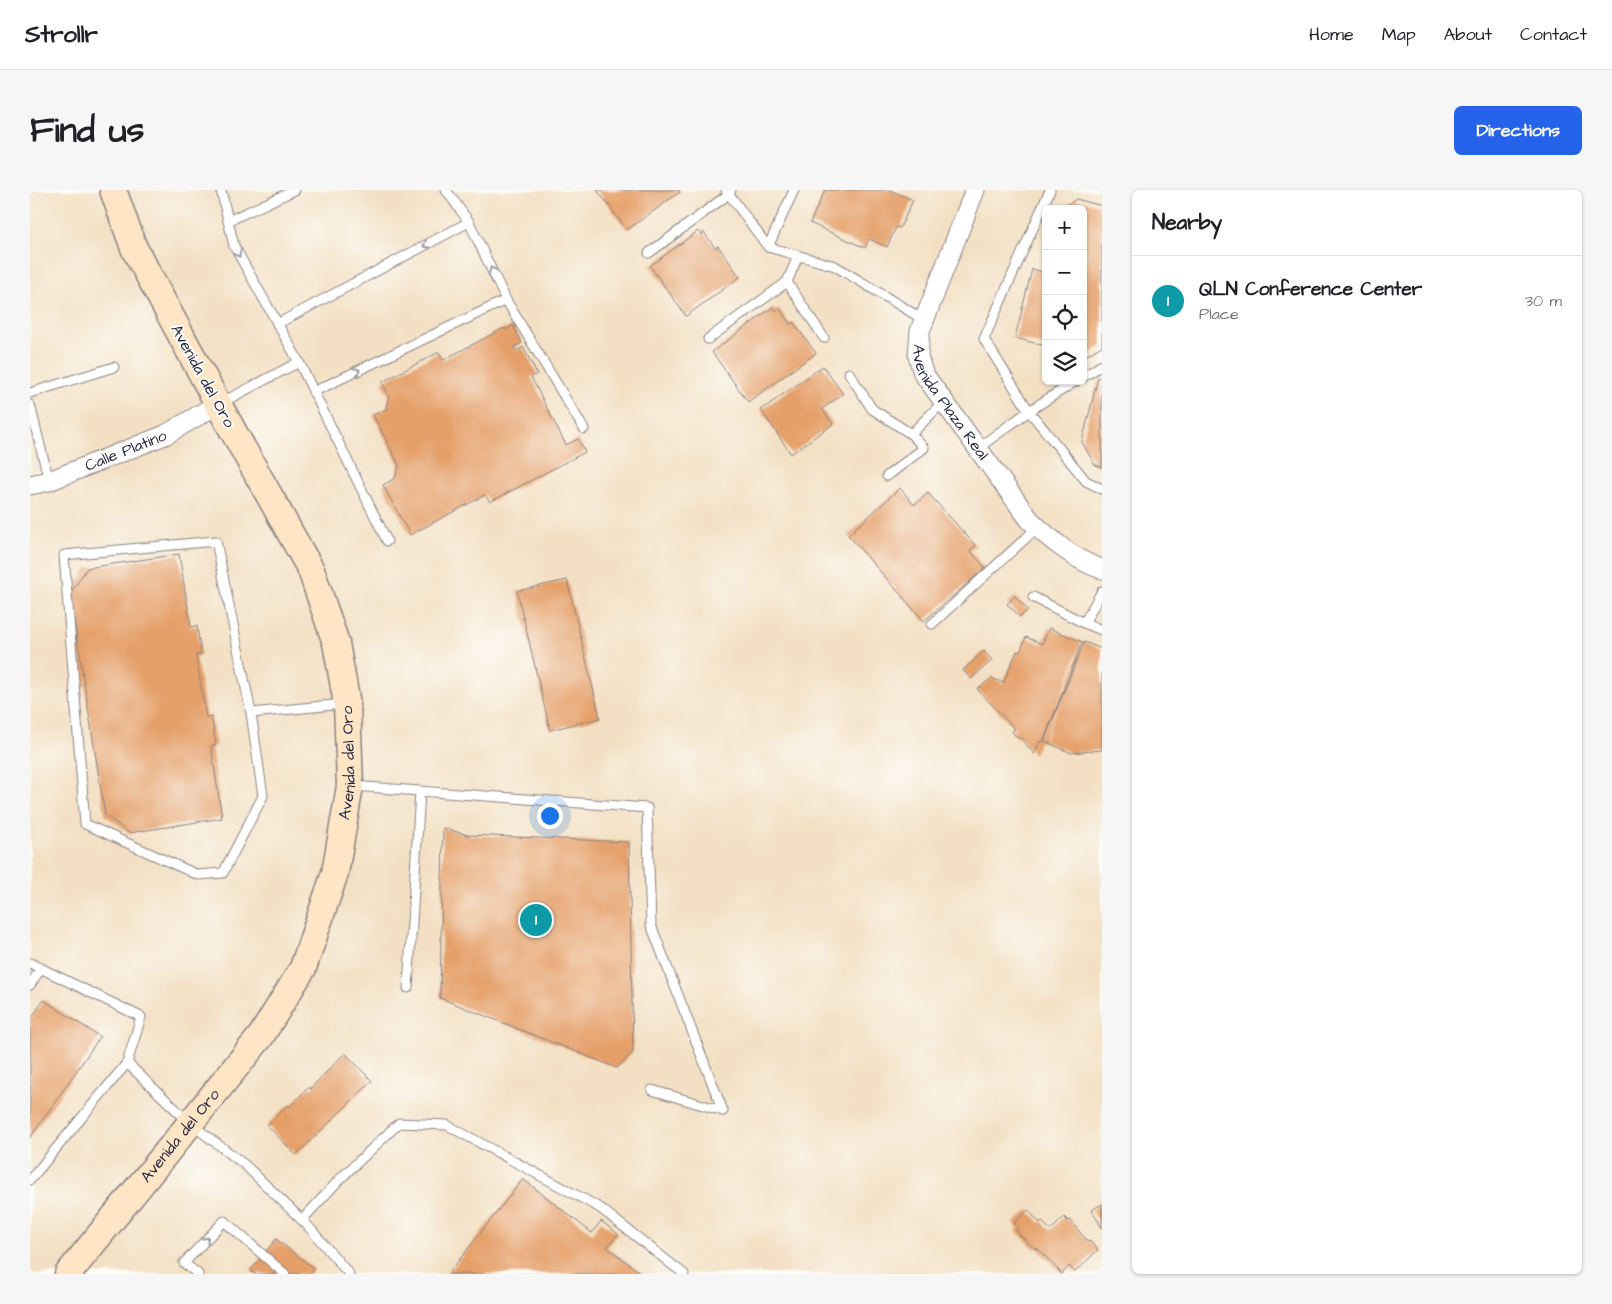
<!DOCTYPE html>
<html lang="en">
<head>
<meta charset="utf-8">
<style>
	:root { --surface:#fff; --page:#f6f6f6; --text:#202124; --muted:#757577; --line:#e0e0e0; --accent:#2563eb }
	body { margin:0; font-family:"Architects Daughter",sans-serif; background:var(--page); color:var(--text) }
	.controls { position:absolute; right:15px; top:15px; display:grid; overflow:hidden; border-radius:8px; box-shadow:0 1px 4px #0004 }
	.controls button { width:45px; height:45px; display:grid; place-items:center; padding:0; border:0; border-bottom:1px solid var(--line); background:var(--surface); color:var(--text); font:25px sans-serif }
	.you { position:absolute; left:519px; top:625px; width:18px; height:18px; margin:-12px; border:4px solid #fff; border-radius:50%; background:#1a73e8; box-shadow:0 0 0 8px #1a73e833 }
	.badge { display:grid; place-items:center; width:32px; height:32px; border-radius:50%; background:var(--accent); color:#fff; font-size:16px; font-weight:700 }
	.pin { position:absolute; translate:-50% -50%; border:2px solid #fff; box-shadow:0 1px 5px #0006 }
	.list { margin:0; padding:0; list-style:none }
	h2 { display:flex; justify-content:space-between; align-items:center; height:65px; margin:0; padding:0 20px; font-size:21px }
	h2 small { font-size:16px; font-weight:400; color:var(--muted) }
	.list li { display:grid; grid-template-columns:32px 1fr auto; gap:15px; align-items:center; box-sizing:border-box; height:90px; padding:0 20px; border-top:1px solid var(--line) }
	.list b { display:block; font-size:19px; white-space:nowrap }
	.list p { margin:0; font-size:16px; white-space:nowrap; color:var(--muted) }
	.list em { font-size:16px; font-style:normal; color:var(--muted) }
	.icon { flex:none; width:28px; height:28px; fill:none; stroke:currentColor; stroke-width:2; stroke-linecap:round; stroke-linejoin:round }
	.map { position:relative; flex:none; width:1072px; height:1084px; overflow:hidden; border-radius:8px }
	header { display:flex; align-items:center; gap:30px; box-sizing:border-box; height:70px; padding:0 25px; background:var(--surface); border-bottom:1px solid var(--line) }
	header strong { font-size:24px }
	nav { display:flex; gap:28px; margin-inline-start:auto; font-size:18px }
	.intro { display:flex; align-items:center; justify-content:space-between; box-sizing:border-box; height:120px; padding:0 30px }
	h1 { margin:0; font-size:35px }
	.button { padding:12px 22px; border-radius:8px; background:var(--accent); color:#fff; font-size:18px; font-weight:700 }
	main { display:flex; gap:30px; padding:0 30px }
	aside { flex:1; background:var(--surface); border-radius:8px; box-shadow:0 1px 4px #0004 }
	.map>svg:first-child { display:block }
	.building { fill:#e5a06b }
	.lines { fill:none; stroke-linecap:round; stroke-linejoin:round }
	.lane-casing { stroke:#8a8180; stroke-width:11 }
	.street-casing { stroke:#8a8180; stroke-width:21 }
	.secondary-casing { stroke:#8a8180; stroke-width:29 }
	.lane { stroke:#fff; stroke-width:9 }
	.street { stroke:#fff; stroke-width:19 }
	.secondary { stroke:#fde5c5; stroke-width:26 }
	.oneway { stroke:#9c9ca7 }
	.labels { text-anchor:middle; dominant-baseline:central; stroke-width:4; stroke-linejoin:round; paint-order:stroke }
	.street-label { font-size:16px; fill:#22223b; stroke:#fdfcf7 }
</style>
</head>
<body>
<header>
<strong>Strollr</strong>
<nav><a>Home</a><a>Map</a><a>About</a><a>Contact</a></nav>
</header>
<div class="intro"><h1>Find us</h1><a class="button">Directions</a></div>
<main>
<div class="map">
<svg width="1072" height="1084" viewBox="0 0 1072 1084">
	<rect width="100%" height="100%" fill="#fdfcf7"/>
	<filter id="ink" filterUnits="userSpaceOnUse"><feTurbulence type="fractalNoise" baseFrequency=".02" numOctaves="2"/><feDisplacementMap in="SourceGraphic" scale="10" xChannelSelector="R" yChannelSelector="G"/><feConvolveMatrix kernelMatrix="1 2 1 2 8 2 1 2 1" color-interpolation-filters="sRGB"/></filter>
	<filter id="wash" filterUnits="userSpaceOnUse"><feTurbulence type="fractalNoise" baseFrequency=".0096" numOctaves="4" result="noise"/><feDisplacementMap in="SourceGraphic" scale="20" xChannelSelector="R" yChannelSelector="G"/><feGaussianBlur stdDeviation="1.12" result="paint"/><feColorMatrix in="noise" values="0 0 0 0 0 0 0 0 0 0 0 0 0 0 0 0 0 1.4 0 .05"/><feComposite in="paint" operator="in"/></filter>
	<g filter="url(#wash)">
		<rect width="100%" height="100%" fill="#f3e0c4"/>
		<g id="blocks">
			<g class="building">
				<path d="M567,0H649L650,2L597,40Z"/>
				<path d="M795,0H860L883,10L870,38L866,37L857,57L839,49L835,58L780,33Z"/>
				<path d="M1046,9L1072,16V156L1055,166L1053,165V19H1031Z"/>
				<path d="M668,41L671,45L674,42L685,58L688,56L710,87L656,126L620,76Z"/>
				<path d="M1015,76H1016V156L985,148L1002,79L1013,82Z"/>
				<path d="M743,117L746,121L749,118L760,134L763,132L786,163L718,212L682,162Z"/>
				<path d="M483,135L492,153L484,157L486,161L493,157L507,184L501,187L536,255L548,249L555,262L460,312L455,305L380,345L353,295L365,288L369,275L343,225L356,219L359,206L352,192L409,162L413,170L474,138L475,140Z"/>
				<path d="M793,176L813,204L792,219L803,234L761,264L731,220Z"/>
				<path d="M1072,186V277L1065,275L1052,252L1068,188Z"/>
				<path d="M870,298L884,315L898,303L946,356L940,360L955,378L894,431L818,345Z"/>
				<path d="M149,364L161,437L167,436L171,465H166L176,527L181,526L186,555L181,556L192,628L99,643L75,625L40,404L57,378Z"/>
				<path d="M537,390L570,528L520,540L487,401Z"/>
				<path d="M985,406L998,420L990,427L977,414Z"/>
				<path d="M1019,438L1052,452L1013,552L1010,551L1004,564L992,549L986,547L982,541L985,539L947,499L962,488L973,493L987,461L990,462L996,447L1012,454Z"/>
				<path d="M1054,452L1072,459V560L1041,563L1014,551Z"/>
				<path d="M954,461L962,470L941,489L933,480Z"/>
				<path d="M413,638L438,645L599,652L603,862L587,878L410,808Z"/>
				<path d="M14,810L70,847L0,948V830Z"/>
				<path d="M315,863L342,891L266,965L237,935L258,915L260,916L279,897L280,899Z"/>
				<path d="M493,989L562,1043L571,1031L588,1044L577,1057L612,1084H418Z"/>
				<path d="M1072,1014V1038L1062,1020Z"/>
				<path d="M998,1020L1010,1033L1011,1031L1021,1040L1034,1027L1038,1031L1040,1030L1058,1052L1060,1051L1068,1060L1045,1082L1039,1076L1032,1084L1007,1058L1005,1059L986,1041L988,1038L984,1033Z"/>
				<path d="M246,1049L281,1076L284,1079L280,1084H224L221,1080Z"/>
			</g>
		</g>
	</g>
	<g filter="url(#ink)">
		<use href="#blocks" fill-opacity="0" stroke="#8a8180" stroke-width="1"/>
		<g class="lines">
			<g class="lane-casing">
				<g id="lane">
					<path d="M191,0L204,56L269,172L357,351"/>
					<path d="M696,0L738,57L805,76L894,130"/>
					<path d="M1020,0L954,149L999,221L1056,291L1072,299"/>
					<path d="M198,31L265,0"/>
					<path d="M738,57L764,0"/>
					<path d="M619,63L699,4L701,0"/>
					<path d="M757,92L768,66"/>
					<path d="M476,110L554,239"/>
					<path d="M247,134L439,32"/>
					<path d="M678,149L757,92L794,148"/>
					<path d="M819,183L842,219L881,244L914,211"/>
					<path d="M1053,187L1072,175"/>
					<path d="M283,202L476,110L439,32L416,0"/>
					<path d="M0,203L84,177"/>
					<path d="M189,214L269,172"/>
					<path d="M0,215L19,291"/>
					<path d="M948,258L999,221L1046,191"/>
					<path d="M857,286L894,258L881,244"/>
					<path d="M1003,407L1054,433L1072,401"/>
					<path d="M1054,433L1072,440"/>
					<path d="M902,434L1008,337"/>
					<path d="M221,523L233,606L193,683L168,685L55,634L34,365L186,351L221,523L314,514"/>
					<path d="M323,596L617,618L621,735L693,921L622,900"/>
					<path d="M0,773L111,827L97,873L0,990"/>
					<path d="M0,795L11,778"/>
					<path d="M378,798L390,601"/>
					<path d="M97,873L160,933L215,975L277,1035L319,1084"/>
					<path d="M272,1030L310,989L369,933L417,935L570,1018L654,1084"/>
					<path d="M168,1084L154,1073L194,1031L255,1084"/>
				</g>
			</g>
			<g class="street-casing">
				<g id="street">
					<path id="s1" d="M945,0L890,141L888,166L893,183L999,329C1017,347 1047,372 1072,379"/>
					<path id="s2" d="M0,295L19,291L135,245L188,214"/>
				</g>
			</g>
			<g class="secondary-casing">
				<g id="secondary">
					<path id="s3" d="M38,1084L231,846L273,778L305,683L320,596L317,514L306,453L281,380L188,214L104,58L83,0"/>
				</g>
			</g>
			<use href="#lane" class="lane"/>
			<use href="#street" class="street"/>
			<use href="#secondary" class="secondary"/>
		</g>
		<defs><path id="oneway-chevron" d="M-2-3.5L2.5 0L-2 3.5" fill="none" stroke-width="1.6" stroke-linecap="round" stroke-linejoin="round" transform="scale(1.25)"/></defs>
		<g class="oneway">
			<use href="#oneway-chevron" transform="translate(396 55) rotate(152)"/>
			<use href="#oneway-chevron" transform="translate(208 64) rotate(61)"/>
			<use href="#oneway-chevron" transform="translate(462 80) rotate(-115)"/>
			<use href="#oneway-chevron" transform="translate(327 181) rotate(-25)"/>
			<use href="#oneway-chevron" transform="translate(176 1050) rotate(-47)"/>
		</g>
	</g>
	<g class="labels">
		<g class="street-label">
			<text transform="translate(173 186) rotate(61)">Avenida del Oro</text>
			<text stroke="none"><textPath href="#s1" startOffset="232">Avenida Plaza Real</textPath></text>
			<text stroke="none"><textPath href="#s2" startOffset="102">Calle Platino</textPath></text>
			<text stroke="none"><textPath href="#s3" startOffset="598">Avenida del Oro</textPath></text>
			<text stroke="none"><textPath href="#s3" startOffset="178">Avenida del Oro</textPath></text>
		</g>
	</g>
</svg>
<div class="controls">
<button>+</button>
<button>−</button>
<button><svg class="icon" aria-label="locate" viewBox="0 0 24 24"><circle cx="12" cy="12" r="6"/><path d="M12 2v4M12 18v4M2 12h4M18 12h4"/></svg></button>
<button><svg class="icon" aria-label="layers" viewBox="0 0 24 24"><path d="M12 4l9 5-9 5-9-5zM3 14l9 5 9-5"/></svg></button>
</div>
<div class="you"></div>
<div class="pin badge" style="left:506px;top:730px;background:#0f9aa8">1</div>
</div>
<aside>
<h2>Nearby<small></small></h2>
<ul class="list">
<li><span class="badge" style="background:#0f9aa8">1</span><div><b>QLN Conference Center</b><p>Place</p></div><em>30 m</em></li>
</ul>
</aside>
</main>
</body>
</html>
